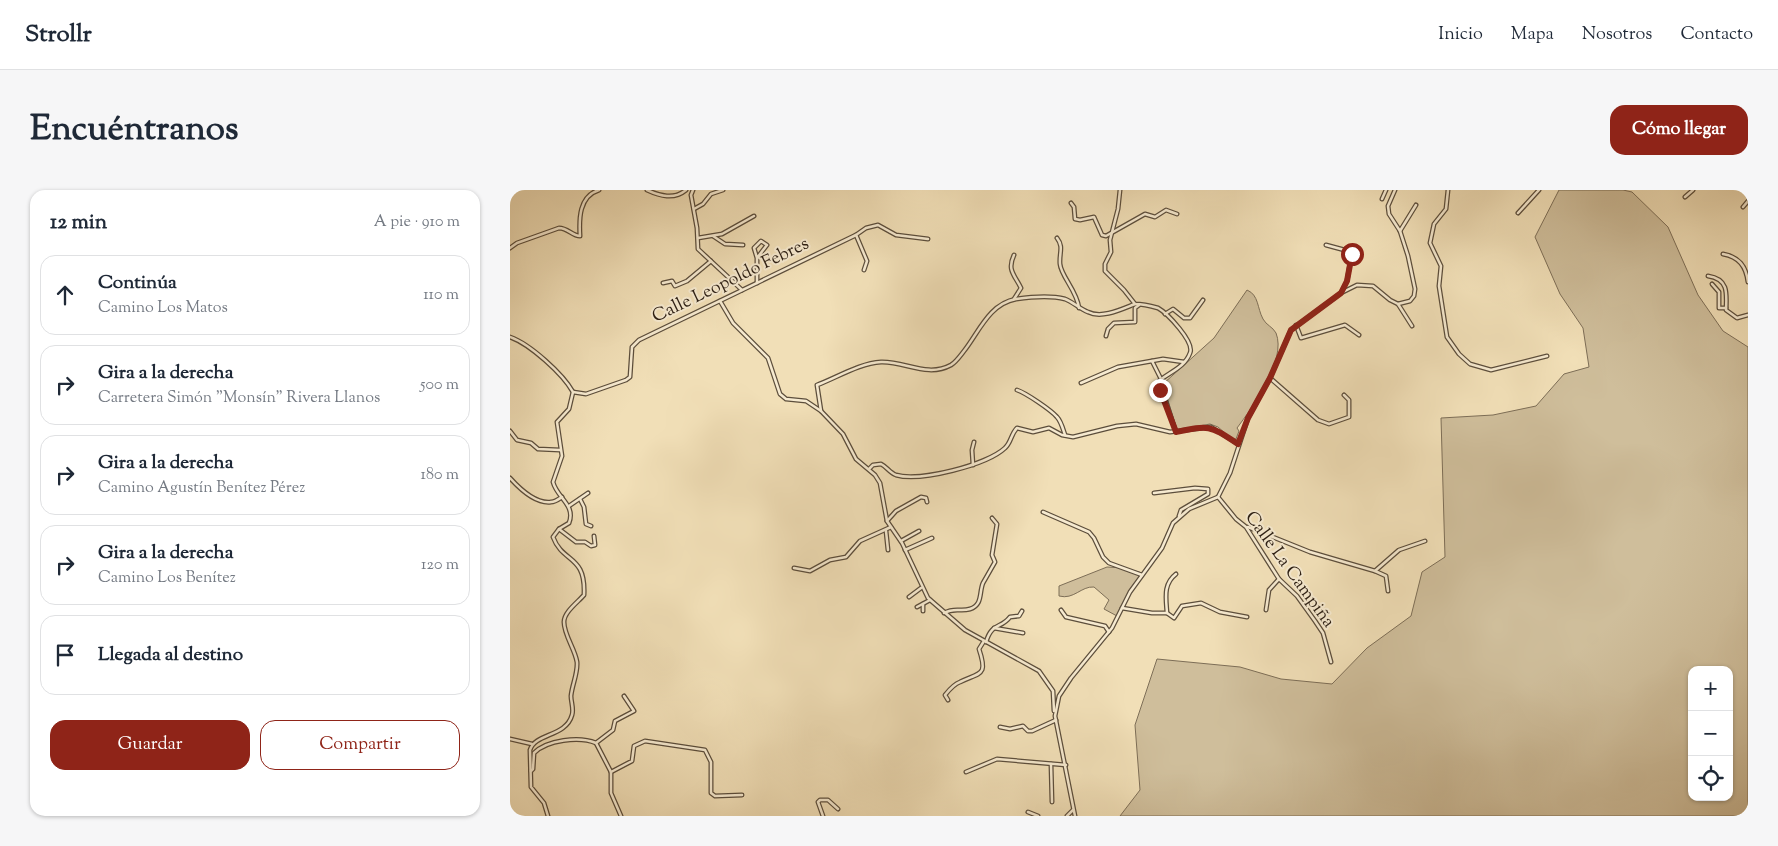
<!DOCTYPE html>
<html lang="es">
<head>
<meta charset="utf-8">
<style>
	:root { --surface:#fff; --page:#f6f6f7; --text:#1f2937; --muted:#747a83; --line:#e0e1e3; --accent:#8f2418 }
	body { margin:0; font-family:"Sorts Mill Goudy",serif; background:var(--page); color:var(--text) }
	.controls { position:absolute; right:15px; bottom:15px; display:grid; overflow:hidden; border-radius:10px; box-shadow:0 1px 4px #0004 }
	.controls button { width:45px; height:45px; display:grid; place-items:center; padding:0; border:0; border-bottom:1px solid var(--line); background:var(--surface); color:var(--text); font:25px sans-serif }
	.stop { position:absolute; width:15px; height:15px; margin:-11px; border:4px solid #8f2418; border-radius:50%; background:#fff }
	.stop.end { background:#8f2418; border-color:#fff; box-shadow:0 1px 5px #0008 }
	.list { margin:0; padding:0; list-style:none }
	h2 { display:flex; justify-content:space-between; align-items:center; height:65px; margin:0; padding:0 20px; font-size:21px }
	h2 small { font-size:16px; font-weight:400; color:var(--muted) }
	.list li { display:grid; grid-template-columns:32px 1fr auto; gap:15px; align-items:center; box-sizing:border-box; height:80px; margin:0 10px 10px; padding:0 10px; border:1px solid var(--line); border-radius:15px }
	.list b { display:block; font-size:19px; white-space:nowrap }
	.list p { margin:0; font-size:16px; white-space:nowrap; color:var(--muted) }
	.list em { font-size:16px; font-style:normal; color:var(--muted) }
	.actions { display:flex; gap:10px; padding:15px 20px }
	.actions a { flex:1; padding:11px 0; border:1px solid var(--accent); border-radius:15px; text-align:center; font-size:18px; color:var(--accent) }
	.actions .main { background:var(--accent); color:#fff }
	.icon { flex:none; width:28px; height:28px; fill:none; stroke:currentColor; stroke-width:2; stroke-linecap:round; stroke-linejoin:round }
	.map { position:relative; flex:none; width:1238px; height:626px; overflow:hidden; border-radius:15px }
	header { display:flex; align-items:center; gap:30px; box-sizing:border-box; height:70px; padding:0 25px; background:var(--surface); border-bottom:1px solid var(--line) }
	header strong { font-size:24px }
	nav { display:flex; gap:28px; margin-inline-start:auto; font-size:18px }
	.intro { display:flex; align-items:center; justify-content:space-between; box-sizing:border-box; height:120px; padding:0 30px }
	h1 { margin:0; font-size:35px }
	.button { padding:12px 22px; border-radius:15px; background:var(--accent); color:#fff; font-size:18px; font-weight:700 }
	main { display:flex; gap:30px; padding:0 30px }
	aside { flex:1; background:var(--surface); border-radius:15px; box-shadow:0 1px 4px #0004 }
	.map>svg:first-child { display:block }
	.green { fill:#cfbe9b; stroke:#7d6e57; fill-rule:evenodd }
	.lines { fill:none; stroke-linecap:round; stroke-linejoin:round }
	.minor-casing { stroke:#5c4e3c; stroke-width:5 }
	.minor { stroke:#f6ead0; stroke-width:2.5 }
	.route { stroke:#8f2418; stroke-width:6 }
	.labels { text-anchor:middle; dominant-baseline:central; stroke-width:4; stroke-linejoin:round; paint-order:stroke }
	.street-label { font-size:18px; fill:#2b1e13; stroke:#f6ead0 }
</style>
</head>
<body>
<header>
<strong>Strollr</strong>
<nav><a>Inicio</a><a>Mapa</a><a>Nosotros</a><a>Contacto</a></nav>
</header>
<div class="intro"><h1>Encuéntranos</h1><a class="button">Cómo llegar</a></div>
<main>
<aside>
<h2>12 min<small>A pie · 910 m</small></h2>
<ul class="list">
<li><svg class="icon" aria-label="ahead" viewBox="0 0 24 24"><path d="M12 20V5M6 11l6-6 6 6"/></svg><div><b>Continúa</b><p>Camino Los Matos</p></div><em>110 m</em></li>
<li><svg class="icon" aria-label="right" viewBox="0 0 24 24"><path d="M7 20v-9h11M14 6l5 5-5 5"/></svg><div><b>Gira a la derecha</b><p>Carretera Simón &quot;Monsín&quot; Rivera Llanos</p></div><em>500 m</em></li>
<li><svg class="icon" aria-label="right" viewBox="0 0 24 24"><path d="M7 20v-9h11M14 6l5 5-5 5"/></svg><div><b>Gira a la derecha</b><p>Camino Agustín Benítez Pérez</p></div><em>180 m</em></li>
<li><svg class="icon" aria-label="right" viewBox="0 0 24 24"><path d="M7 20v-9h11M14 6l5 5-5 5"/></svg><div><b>Gira a la derecha</b><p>Camino Los Benítez</p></div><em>120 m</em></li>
<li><svg class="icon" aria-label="arrive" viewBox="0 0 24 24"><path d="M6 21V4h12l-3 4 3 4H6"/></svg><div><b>Llegada al destino</b></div></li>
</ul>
<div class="actions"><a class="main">Guardar</a><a>Compartir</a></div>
</aside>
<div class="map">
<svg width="1238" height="626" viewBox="0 0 1238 626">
	<rect width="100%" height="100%" fill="#f1dfb7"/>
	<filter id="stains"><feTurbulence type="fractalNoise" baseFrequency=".004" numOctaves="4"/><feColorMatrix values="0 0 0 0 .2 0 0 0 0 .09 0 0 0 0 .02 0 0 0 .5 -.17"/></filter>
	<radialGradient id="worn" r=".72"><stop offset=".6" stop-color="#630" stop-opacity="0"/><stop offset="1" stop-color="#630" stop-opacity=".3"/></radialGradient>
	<g class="green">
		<path d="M1049,0H1113L1122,2L1158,37L1188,105L1213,141L1238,157V626H610L630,600L625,535L647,469L730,477L771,489L822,494L857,458L901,426L912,382L935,367L931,228L983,225L1026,216L1054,184L1079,177L1073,138L1050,104L1025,47ZM1182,480H1219V607H1182Z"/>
		<path d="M737,100C749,105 747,118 753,129C756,135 763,137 766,143C777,170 742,218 727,238L729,241L726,249L723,250L708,237L700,234L667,240L653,194L704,148Z"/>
		<path d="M597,377L615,378L632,383L620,399L607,426L594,419L599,410L584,397C571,396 564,410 549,406V396Z"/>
	</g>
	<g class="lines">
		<g class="minor-casing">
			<g id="minor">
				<path d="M137,0C150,6 164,10 176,0"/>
				<path d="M183,0L181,5L187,38L188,59L232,100"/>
				<path d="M610,0L608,19L600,50L601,62L595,74V81L614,100L625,114C632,114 641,116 648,118C657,123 685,152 680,163C675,177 660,182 649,191L666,242"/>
				<path d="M938,0L936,19L924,34L920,53L931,76L929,96L937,147L949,164L960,174L981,180L1037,166"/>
				<path d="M1175,7L1183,0"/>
				<path d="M872,9L876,0"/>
				<path d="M561,13L564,17L565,29L570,30L584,27L592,45L596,46L635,24L645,27L656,20L667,24"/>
				<path d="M1233,17L1238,11"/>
				<path d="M184,19L193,14L201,4L213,0"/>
				<path d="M1008,23L1029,0"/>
				<path d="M890,41L906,15"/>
				<path d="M346,45L357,71L354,80"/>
				<path d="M203,46L215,54L233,55"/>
				<path d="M188,48L212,44L244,26"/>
				<path d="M547,48C554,57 549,63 550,74C551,86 567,101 569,118"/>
				<path d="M816,55L842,62L837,91L831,103"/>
				<path d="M0,58L7,53L49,38C58,38 62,46 70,46C69,29 69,6 89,0"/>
				<path d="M1213,64C1229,67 1236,76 1238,92"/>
				<path d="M1198,86C1218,89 1217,102 1216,120L1227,128L1238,125"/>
				<path d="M153,93L162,91L165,96L177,91L201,71"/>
				<path d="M247,93V68L244,58L251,51L257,55L247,68"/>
				<path d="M1202,94L1209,102V118H1216"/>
				<path d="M504,109L511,98C504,84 497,80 504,65"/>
				<path d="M210,111L223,133L258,168L270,204L276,209L296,211L311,221L333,244L346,269L365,285L370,293L377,331L392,353L418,408L455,440L529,481L543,501L544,521"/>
				<path d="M888,114L902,136"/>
				<path d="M655,124L663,119L674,128H680L693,110"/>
				<path d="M786,135L791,148L835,135L849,145"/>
				<path d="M596,146L598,139L604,133L625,132V118L629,115"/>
				<path d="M0,147C20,154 53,184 63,202L59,219L47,232L52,266L43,292C47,308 66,315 59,333L49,339L43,347C53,374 76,364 74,405C68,412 54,422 54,432C54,445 65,459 67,472C68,483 62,495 61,506C61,512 64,519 62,525C56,547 25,543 20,560L21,597L34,613L38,626"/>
				<path d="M642,171L651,189"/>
				<path d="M760,188L808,230L819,234L839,227V210L834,205"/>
				<path d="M571,193L608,177L653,169L674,172"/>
				<path d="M507,200C516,203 541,220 547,227C551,231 553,239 555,245"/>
				<path d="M63,202L76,204L116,190L120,187L122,157L129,150L346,45L356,38L368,35L386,45L418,49"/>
				<path d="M311,221L307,195C326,188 350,173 371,172C395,171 417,188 441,175C446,172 450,166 454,161C469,142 479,114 506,109C520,107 540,105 555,109C563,112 570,119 578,122C592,129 612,119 625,114"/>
				<path d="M0,241L7,250L21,253L28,259L50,260"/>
				<path d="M463,275L462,260L464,252"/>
				<path d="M359,279L363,275L371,274C377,277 380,283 386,285C410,292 477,275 495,258C501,253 501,244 507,238L523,242L539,238L552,245L563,247L607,236L626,234L660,242L701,237L728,254"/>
				<path d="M0,288C9,298 26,314 41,312C45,312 49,309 52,307"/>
				<path d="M644,303L685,298L698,299V304L671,320L669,326"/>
				<path d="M708,307L726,329L736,337L769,389L787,406L805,431L813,443L821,472"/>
				<path d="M70,309L74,317L76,334L81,336"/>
				<path d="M59,316L78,303"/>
				<path d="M533,322L579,342L584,348L593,367L599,373L632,385"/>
				<path d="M377,331L386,321L411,307L416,308L417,312"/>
				<path d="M738,337L800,362L865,381L889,360L915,351"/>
				<path d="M49,339L66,352H75L81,356L85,355L84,346"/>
				<path d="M376,341L378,360"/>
				<path d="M391,351L409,341"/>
				<path d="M395,360L422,348"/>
				<path d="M284,378L300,381L320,370L336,367L350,351L381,337"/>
				<path d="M865,381L876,386L878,401"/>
				<path d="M399,407L411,398"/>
				<path d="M413,414V421"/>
				<path d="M407,417L420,410"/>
				<path d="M612,418L642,423H657L664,428L672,416L691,413L710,422L737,427"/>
				<path d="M551,420L556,427L595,436L599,442"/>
				<path d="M756,420L759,400L769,389"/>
				<path d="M434,423C445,417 450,422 460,419C473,415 469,402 473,393C477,386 481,379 485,372L482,365L487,334L482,328"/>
				<path d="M657,423C656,408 653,394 666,384"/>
				<path d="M484,438L513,443"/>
				<path d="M476,452C482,432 491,439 500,427L509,426L512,421"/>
				<path d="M438,510L435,505C439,500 444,494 450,492C471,482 478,486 469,459L474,451"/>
				<path d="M490,537L500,539L513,536L518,541H522L546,530"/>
				<path d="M0,549L22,554"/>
				<path d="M86,553L103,540L105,531L124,521L114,506"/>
				<path d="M541,574L542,612"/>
				<path d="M21,581L23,579L24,563C37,550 69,546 86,553L101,582V603L111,626"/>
				<path d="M101,582L122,571L124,556L135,551L195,560L201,572V603L205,606L232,605"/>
				<path d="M456,582L487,569L556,575"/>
				<path d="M518,622L528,626"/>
				<path d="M313,626L308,612L310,610H318L328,619"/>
				<path d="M557,626L563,620"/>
				<path d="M565,626L545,526L549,506L561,488L602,438L620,402L652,358L663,333L679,319L708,307L720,283L738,228L760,188L781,140L831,103L847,95L863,96L880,110L888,114L900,111L904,106L905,99L898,66L890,41L879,24L878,16L885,0"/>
			</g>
		</g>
		<use href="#minor" class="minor"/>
	</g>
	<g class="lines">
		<path class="route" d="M650,200L666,242C700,235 699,235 728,254L738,228L760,188L781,140L831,103L837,91L842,64"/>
	</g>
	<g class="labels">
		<g class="street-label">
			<text transform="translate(221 91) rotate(-26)">Calle Leopoldo Febres</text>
			<text transform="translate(779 380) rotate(54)">Calle La Campiña</text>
		</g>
	</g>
	<rect width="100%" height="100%" filter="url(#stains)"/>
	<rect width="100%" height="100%" fill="url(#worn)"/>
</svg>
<div class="controls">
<button>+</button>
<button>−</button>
<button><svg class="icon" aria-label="locate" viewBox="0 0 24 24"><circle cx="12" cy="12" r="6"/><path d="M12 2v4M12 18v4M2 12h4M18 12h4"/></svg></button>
</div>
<div class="stop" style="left:842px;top:64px"></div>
<div class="stop end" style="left:650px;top:200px"></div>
</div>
</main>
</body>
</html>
